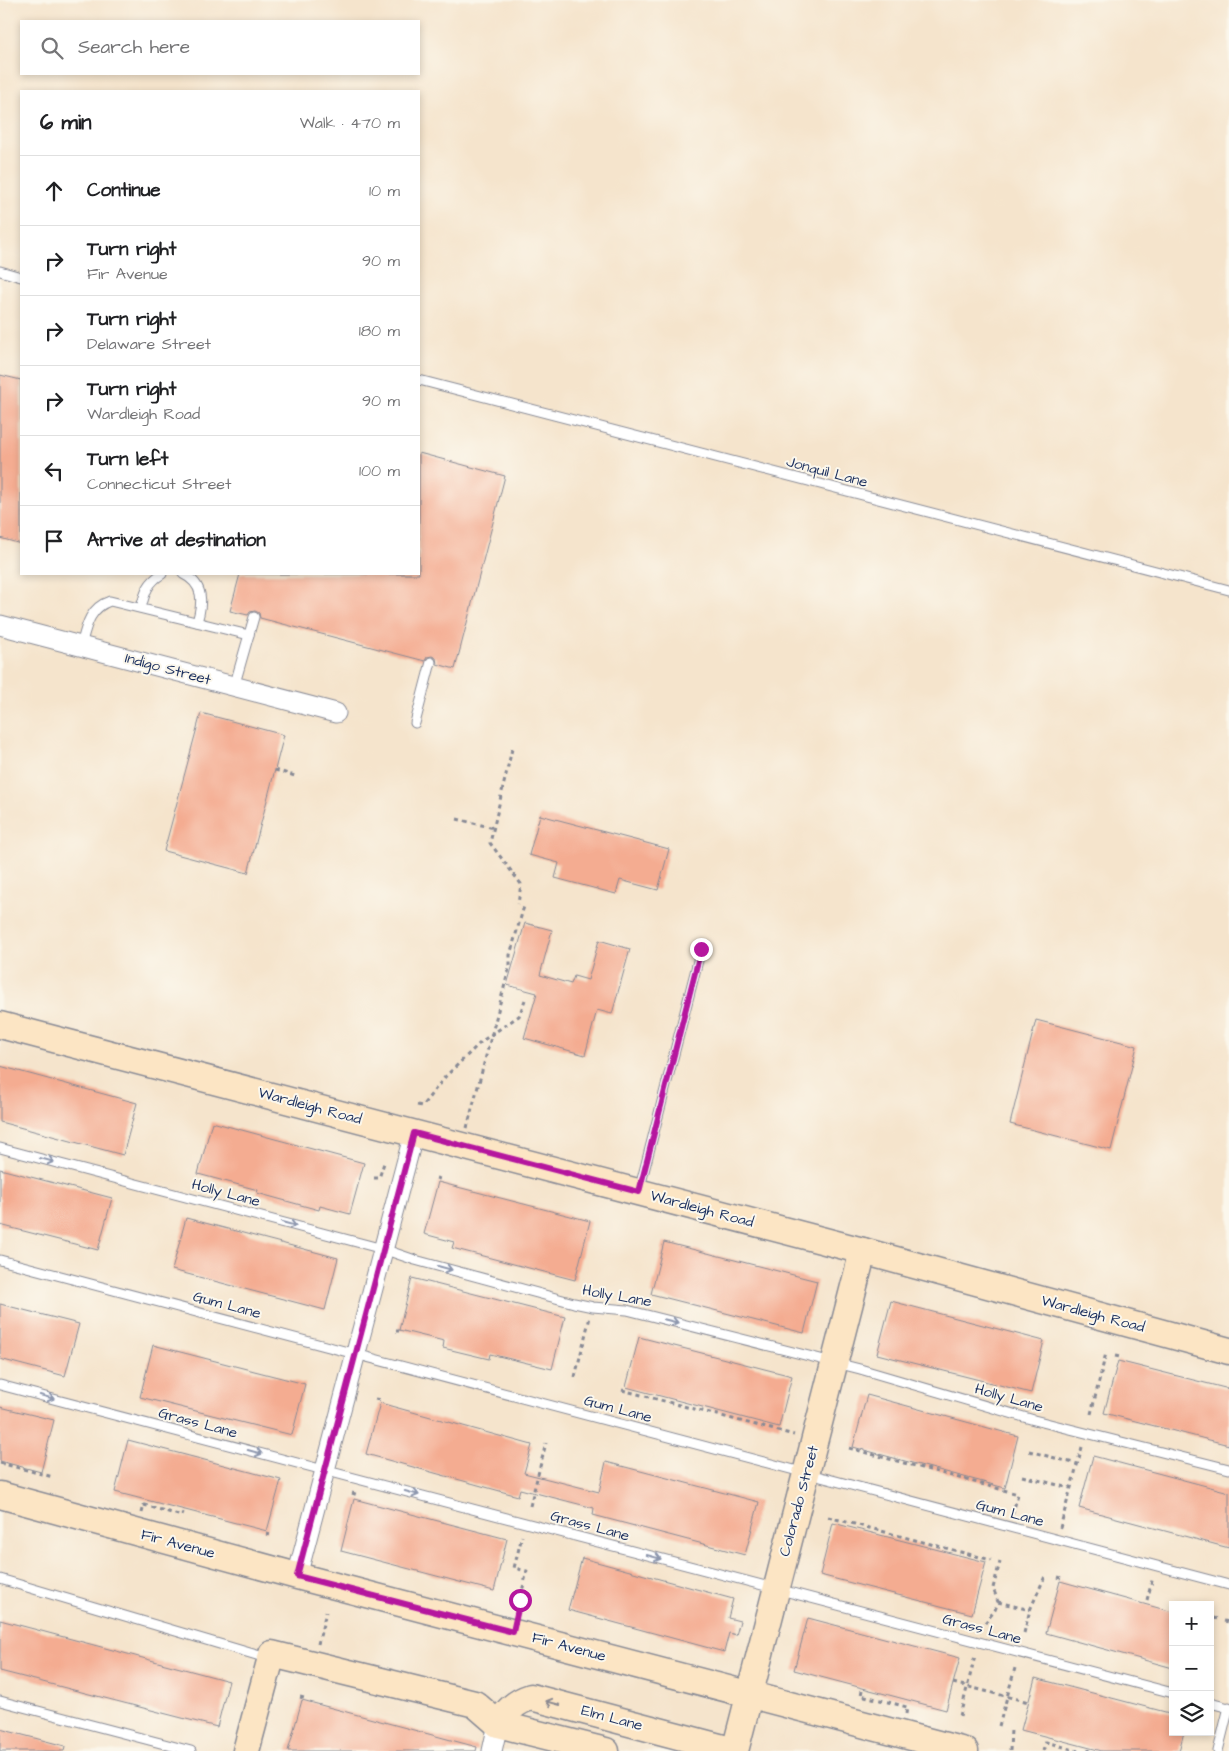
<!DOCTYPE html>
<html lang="en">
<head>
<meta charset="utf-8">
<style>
	:root { --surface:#fff; --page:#f2f2f2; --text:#202124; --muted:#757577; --line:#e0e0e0 }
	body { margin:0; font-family:"Architects Daughter",sans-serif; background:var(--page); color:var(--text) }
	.controls { position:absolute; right:15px; bottom:15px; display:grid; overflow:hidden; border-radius:0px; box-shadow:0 2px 8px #0003 }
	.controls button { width:45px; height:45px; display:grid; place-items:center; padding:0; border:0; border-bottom:1px solid var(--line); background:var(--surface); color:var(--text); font:25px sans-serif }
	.stop { position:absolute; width:15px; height:15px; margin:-11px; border:4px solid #b5179e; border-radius:50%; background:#fff }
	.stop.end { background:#b5179e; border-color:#fff; box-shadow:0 1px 5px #0008 }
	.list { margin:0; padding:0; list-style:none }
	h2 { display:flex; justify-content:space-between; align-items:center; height:65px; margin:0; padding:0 20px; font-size:21px }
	h2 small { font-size:16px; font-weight:400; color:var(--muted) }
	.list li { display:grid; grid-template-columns:32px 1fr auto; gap:15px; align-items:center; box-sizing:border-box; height:70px; padding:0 20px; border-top:1px solid var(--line) }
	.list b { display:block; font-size:19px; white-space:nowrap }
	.list p { margin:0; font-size:16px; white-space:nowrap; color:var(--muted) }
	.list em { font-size:16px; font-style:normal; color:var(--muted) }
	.icon { flex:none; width:28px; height:28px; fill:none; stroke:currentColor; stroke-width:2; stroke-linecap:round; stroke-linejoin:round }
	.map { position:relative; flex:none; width:1229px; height:1751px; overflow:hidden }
	.search { position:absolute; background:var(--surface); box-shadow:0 2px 8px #0003; left:20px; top:20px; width:400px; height:55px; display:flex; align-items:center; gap:12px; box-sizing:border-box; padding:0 18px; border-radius:0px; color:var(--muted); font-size:19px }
	.panel { position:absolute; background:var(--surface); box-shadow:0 2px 8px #0003; left:20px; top:90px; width:400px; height:485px; border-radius:0px }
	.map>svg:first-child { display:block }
	.building { fill:#f4ac91 }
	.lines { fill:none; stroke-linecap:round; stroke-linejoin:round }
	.lane-casing { stroke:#888a95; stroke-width:11 }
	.street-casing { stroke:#888a95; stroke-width:21 }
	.secondary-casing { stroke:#888a95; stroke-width:29 }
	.path { stroke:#888a95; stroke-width:3; stroke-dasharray:4 4; stroke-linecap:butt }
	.lane { stroke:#fff; stroke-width:9 }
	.street { stroke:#fff; stroke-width:19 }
	.secondary { stroke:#fce5c4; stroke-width:26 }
	.oneway { stroke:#8d97ae }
	.oneway2 { stroke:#8c8a91 }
	.route { stroke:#b5179e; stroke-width:6 }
	.labels { text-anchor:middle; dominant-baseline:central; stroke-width:4; stroke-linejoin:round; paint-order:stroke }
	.street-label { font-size:15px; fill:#1b2f5e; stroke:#fbf7ec }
</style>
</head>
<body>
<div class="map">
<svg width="1229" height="1751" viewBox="0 0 1229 1751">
	<rect width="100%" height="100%" fill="#fbf7ec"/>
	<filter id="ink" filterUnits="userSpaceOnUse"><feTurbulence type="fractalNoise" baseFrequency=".02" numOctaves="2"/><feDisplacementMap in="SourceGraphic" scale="10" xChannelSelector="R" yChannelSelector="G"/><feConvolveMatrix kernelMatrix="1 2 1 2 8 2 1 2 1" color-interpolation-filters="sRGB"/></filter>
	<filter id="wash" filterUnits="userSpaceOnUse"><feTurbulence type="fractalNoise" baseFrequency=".0096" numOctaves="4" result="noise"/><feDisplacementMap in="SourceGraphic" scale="20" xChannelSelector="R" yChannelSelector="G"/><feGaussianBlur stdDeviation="1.12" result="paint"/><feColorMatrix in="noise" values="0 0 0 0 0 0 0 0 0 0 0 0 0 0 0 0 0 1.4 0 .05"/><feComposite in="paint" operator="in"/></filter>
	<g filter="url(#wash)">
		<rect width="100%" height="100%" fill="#f5e4cc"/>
		<g id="blocks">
			<g class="building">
				<path d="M0,375L21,380V544L0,538Z"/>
				<path d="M419,453L505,476L455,669L437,664L436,658L432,656L427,657L425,661L260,618L259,613L255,611L250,612L248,615L230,611L240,574H419Z"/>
				<path d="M201,713L284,735L248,873L164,851Z"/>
				<path d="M540,815L669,849L658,890L620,880L616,894L555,878L559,863L529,855Z"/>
				<path d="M525,923L552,930L540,975L571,984L574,976L588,980L599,940L630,949L612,1014L597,1010L585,1055L524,1038L537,993L507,985Z"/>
				<path d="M1036,1020L1137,1046L1111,1150L1010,1124Z"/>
				<path d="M0,1066L137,1103L123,1155L0,1122Z"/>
				<path d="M212,1122L364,1163L350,1214L320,1206L319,1210L257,1193L258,1190L198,1174Z"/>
				<path d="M0,1169L112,1198L98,1250L0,1225Z"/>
				<path d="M438,1182L590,1221L575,1280L452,1248L454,1242L424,1234Z"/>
				<path d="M186,1218L338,1258L325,1310L172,1270Z"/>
				<path d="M664,1242L817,1281L804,1333L651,1294Z"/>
				<path d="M412,1278L565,1317L552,1369L490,1354L489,1359L443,1348L444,1341L399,1330Z"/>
				<path d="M891,1301L1044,1341L1031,1393L877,1354Z"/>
				<path d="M0,1304L79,1324L65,1376L0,1359Z"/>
				<path d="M639,1337L792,1376L779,1427L626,1387Z"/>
				<path d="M153,1345L305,1384L292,1435L140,1397Z"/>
				<path d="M1118,1361L1229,1389V1445L1104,1413Z"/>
				<path d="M867,1395L1018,1436L1005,1488L853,1447Z"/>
				<path d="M380,1403L532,1445L524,1473L599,1492L606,1462L759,1502L745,1555L593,1515L594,1508L520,1489L518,1496L366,1454Z"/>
				<path d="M0,1407L54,1420L41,1472L0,1461Z"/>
				<path d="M128,1440L281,1480L267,1531L115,1492Z"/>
				<path d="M1093,1456L1229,1492V1548L1079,1508Z"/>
				<path d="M354,1499L507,1539L494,1591L341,1551Z"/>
				<path d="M833,1523L986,1562L972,1614L820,1575Z"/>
				<path d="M582,1558L733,1599L728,1618L740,1621L736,1635L729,1633L724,1652L568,1610Z"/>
				<path d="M1060,1581L1173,1612V1668L1046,1633Z"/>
				<path d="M808,1618L960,1658L946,1710L794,1670Z"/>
				<path d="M0,1620L229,1681L217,1727L0,1671Z"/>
				<path d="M1035,1678L1173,1714V1732H1184L1179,1751H1102L1021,1730Z"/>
				<path d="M302,1700L477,1747L476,1751H288Z"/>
				<path d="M0,1729L65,1746L64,1751H0Z"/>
			</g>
		</g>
	</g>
	<g filter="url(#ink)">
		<use href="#blocks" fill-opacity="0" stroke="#888a95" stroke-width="1"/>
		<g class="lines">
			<g class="lane-casing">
				<g id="lane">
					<path d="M0,271L21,277"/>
					<path d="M419,380L1229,590"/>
					<path d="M183,574C204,584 203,602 197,622"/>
					<path d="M141,608C145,592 148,582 162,574"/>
					<path d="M81,646C86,627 89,608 110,601L249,635"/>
					<path d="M234,687L254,617"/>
					<path d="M415,723L431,662"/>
					<path d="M0,1148L383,1249L415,1260L574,1303L593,1307L627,1310L860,1369L1034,1420L1229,1469"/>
					<path d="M639,1191L701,949"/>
					<path d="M0,1260L1229,1585"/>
					<path d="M0,1385L1173,1693"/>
					<path d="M0,1579L260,1656L269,1654"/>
					<path d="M0,1701L191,1751"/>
					<path d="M1210,1703L1229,1708"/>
					<path d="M1218,1751L1229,1707"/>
				</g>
			</g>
			<g class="street-casing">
				<g id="street">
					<path d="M0,625L336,713"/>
					<path d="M297,1576L414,1133"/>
					<path d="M492,1751L498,1724"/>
				</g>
			</g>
			<g class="secondary-casing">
				<g id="secondary">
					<path d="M0,1025L863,1251L1229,1351"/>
					<path d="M0,1495L297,1576L965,1751"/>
					<path d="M498,1724C508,1710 515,1702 531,1697L735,1751"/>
					<path d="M246,1751L272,1654L475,1704L498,1724L606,1751"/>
					<path d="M735,1751L863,1251"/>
				</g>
			</g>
			<g class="path">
				<path d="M512,749L490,843L521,884L518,904"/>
				<path d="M275,770L295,776"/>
				<path d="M457,819L494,828"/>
				<path d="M417,1105L422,1106L445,1077L482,1041L519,1016L525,1000"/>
				<path d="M467,1128L510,965V955L524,906"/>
				<path d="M374,1178H379L384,1163"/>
				<path d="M436,1178L440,1179"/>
				<path d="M396,1331H399"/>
				<path d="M1115,1356L1120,1357"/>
				<path d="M575,1377L590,1317"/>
				<path d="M622,1390L794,1435"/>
				<path d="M375,1399L381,1400"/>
				<path d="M1091,1414L1106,1353"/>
				<path d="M849,1448L1018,1494L1012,1516"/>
				<path d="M1029,1451L1077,1464"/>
				<path d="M0,1463L53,1477"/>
				<path d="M1022,1476L1070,1488"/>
				<path d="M352,1493L358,1495"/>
				<path d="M530,1506L546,1443"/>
				<path d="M142,1513L144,1505L182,1516L183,1512"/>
				<path d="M828,1517L991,1560"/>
				<path d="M1060,1528L1082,1447"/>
				<path d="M266,1534L272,1535"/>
				<path d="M1058,1577L1061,1578"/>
				<path d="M1147,1600L1153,1577"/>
				<path d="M998,1602L1030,1610"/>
				<path d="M517,1612L527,1571L514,1568L522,1536"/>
				<path d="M1213,1618L1219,1619"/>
				<path d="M1224,1621L1229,1622"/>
				<path d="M985,1623L995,1610L998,1602L993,1588L1000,1562"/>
				<path d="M1024,1633L1030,1610L1046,1574"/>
				<path d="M318,1644L326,1612"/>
				<path d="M953,1683L1029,1702"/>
				<path d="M862,1690L861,1695L907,1707L906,1714"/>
				<path d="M300,1697L304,1698"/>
				<path d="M960,1716L975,1656"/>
				<path d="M999,1726L1015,1668"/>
				<path d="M1010,1751L1011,1729"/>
				<path d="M1043,1751L1046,1742L1078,1751"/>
				<path d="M1089,1751V1749"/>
			</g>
			<use href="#lane" class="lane"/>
			<use href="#street" class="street"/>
			<use href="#secondary" class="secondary"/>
		</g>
		<defs><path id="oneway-shaft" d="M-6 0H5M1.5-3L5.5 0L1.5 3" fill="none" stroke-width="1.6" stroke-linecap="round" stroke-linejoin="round" transform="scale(1.25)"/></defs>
		<g class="oneway">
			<use href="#oneway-shaft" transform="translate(47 1160) rotate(15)"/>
			<use href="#oneway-shaft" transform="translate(289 1224) rotate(15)"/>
			<use href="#oneway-shaft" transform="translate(445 1268) rotate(15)"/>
			<use href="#oneway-shaft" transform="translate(671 1321) rotate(14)"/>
			<use href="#oneway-shaft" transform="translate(47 1397) rotate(15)"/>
			<use href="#oneway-shaft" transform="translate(255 1452) rotate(15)"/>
			<use href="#oneway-shaft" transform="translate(412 1493) rotate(15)"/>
			<use href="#oneway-shaft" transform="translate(654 1557) rotate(15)"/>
		</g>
		<use class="oneway2" href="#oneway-shaft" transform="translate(553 1703) rotate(-165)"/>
	</g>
	<g class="lines" filter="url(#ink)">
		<path class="route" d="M520,1600L513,1632L297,1576L414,1133L639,1192L701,949"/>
	</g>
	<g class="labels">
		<g class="street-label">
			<text transform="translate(827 472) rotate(15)">Jonquil Lane</text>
			<text transform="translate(168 669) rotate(15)">Indigo Street</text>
			<text transform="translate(310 1106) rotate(15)">Wardleigh Road</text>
			<text transform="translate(226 1193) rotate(15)">Holly Lane</text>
			<text transform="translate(702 1209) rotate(15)">Wardleigh Road</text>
			<text transform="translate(617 1296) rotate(10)">Holly Lane</text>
			<text transform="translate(227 1305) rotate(15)">Gum Lane</text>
			<text transform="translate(1093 1314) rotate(15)">Wardleigh Road</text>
			<text transform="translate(1009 1398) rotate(16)">Holly Lane</text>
			<text transform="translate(618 1409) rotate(15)">Gum Lane</text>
			<text transform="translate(198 1423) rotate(15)">Grass Lane</text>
			<text transform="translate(799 1501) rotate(-75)">Colorado Street</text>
			<text transform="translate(1010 1513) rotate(15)">Gum Lane</text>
			<text transform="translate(590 1526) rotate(15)">Grass Lane</text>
			<text transform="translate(178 1544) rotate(15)">Fir Avenue</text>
			<text transform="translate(982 1629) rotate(15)">Grass Lane</text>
			<text transform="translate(569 1647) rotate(15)">Fir Avenue</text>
			<text transform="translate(612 1718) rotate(15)">Elm Lane</text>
		</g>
	</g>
</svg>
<div class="controls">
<button>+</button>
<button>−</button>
<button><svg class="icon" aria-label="layers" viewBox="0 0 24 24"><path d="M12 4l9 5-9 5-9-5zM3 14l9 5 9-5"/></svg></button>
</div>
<div class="stop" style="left:520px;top:1600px"></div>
<div class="stop end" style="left:701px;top:949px"></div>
<div class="search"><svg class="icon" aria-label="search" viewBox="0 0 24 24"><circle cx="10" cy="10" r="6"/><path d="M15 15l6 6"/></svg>Search here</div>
<section class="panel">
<h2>6 min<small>Walk · 470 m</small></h2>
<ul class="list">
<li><svg class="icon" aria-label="ahead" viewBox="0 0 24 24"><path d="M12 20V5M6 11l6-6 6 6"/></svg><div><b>Continue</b></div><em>10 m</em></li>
<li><svg class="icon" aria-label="right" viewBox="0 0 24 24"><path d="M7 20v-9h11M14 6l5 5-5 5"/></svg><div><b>Turn right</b><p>Fir Avenue</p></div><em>90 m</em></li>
<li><svg class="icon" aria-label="right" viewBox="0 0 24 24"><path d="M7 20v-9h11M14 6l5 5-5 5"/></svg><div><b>Turn right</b><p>Delaware Street</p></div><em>180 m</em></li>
<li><svg class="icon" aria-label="right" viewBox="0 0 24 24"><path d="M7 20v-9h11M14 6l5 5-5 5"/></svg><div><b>Turn right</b><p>Wardleigh Road</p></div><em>90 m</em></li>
<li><svg class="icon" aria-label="left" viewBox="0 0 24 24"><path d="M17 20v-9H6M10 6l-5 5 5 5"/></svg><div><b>Turn left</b><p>Connecticut Street</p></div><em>100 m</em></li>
<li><svg class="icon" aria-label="arrive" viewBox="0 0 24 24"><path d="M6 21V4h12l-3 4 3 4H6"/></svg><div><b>Arrive at destination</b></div></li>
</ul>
</section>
</div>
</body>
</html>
